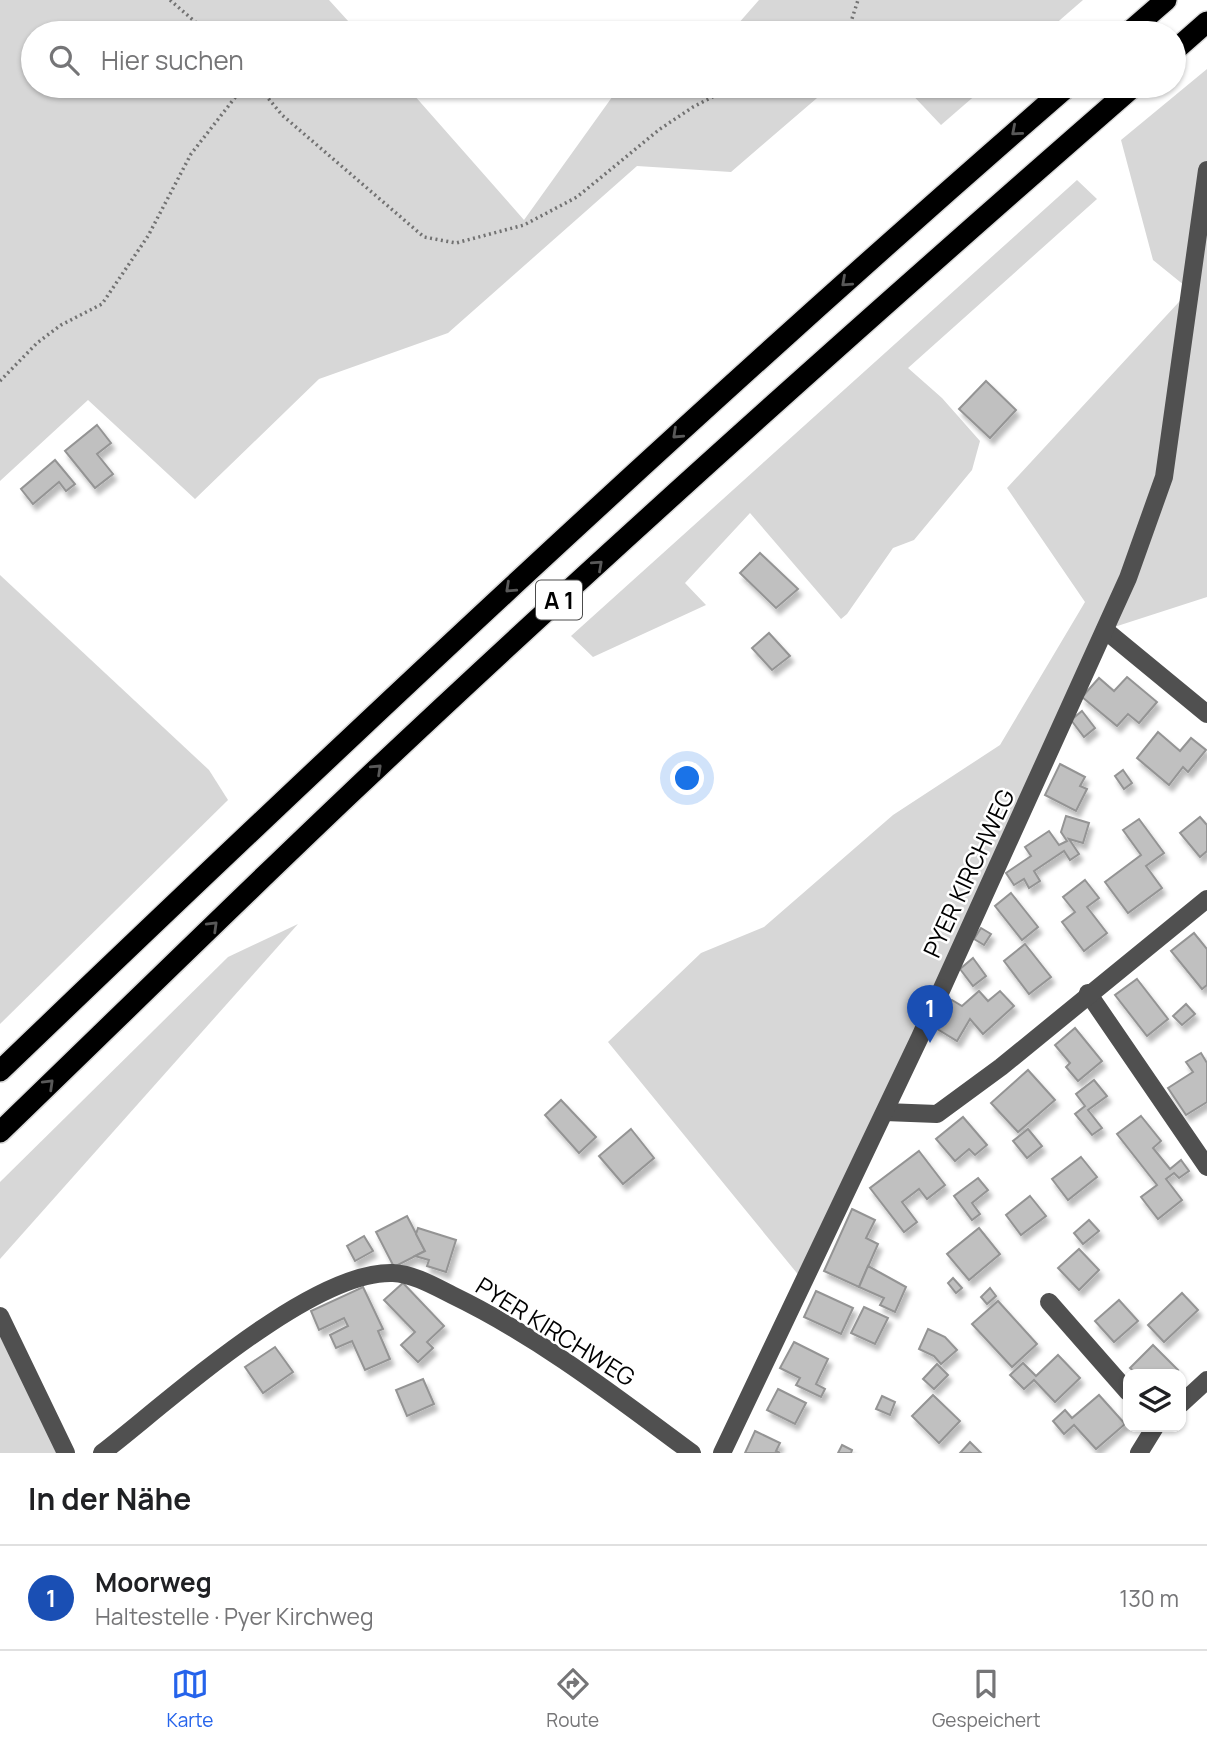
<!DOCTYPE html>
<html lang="de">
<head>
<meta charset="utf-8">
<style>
	:root { --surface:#fff; --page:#f2f2f2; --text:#202124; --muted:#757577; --line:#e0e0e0; --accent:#2563eb }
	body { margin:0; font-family:Manrope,sans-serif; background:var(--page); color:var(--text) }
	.controls { position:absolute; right:21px; bottom:21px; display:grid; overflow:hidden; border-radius:14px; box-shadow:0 2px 5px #0004 }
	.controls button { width:63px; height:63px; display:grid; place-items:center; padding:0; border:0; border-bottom:2px solid var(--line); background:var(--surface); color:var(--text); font:35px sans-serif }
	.you { position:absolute; left:688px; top:779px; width:24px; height:24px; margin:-18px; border:5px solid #fff; border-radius:50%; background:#1a73e8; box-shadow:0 0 0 10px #1a73e833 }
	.badge { display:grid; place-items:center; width:46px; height:46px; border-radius:50%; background:var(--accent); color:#fff; font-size:23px; font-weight:700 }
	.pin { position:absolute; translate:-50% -58px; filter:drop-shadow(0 2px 4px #0008) }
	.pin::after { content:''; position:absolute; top:37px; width:24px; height:21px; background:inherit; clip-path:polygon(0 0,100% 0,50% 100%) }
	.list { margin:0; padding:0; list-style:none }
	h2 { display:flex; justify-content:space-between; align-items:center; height:91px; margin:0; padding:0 28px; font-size:30px }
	h2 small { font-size:23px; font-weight:400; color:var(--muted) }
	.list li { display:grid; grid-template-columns:46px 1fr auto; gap:21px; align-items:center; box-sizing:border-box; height:105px; padding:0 28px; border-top:2px solid var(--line) }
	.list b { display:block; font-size:26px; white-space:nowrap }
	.list p { margin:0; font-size:23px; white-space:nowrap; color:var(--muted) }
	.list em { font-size:23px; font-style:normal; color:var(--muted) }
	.icon { flex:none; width:38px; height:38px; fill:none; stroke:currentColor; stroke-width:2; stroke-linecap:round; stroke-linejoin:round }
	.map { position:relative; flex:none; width:1207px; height:1453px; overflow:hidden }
	.search { position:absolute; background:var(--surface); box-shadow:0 2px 5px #0004; left:21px; right:21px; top:21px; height:77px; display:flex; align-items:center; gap:18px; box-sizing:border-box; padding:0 24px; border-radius:38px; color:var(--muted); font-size:26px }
	.sheet { height:196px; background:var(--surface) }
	nav { display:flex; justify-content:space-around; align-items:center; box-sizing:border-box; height:98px; border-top:2px solid var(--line); background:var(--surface); font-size:19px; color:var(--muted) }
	nav a { display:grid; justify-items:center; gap:4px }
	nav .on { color:var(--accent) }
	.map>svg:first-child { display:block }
	.green { fill:#d7d7d7 }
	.building { fill:#c0c0c0; stroke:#949494; stroke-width:2; filter:url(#shadow) }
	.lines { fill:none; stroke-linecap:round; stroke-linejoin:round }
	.highway-casing { stroke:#dbdbdb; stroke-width:24 }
	.path { stroke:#727272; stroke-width:3.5; stroke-dasharray:2 3.5; stroke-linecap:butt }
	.minor { stroke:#505050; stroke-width:18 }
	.highway { stroke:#000; stroke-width:21 }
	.oneway { stroke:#595959 }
	.labels { text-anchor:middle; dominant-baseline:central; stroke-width:5; stroke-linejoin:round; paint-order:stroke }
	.shield { fill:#fff; stroke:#4c4c4c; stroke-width:2 }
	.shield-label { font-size:23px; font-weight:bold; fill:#000 }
	.street-label { font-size:24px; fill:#000; stroke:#fff }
</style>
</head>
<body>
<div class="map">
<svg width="1207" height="1453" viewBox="0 0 1207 1453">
	<defs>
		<filter id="shadow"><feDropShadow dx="3.5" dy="6" stdDeviation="2" flood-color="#0004"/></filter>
	</defs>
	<rect width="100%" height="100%" fill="#fff"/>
	<g class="green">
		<path d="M0,0H329L359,33H33V86H406L524,220L620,86H831L731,172L637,166L448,333L319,379L195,499L88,400L0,481Z"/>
		<path d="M759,0H1083L1045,33H730Z"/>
		<path d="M1207,69V597L1105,630L805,1283L608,1042L701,953L764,927L893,815L1000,745L1085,602L1007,488L1190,290L1153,260L1121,140Z"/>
		<path d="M904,86H986L941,125Z"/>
		<path d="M1077,180L1097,199L908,368L942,398L980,441L972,470L914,540L893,548L847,614L841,619L750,513L685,583L706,605L593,657L571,636Z"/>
		<path d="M0,575L209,770L228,800L0,1024Z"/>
		<path d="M298,924L0,1259V1182L228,957Z"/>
		<path d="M0,1316L66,1453H0Z"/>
	</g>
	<g class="building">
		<path d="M986,381L1016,410L990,438L959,409Z"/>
		<path d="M97,425L111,443L97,454L113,474L95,488L65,451Z"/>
		<path d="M55,460L75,484L66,491L59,482L33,504L21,489Z"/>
		<path d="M760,553L798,589L776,608L740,573Z"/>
		<path d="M769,633L790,656L772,670L752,648Z"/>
		<path d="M1127,677L1157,702L1139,723L1128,714L1117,726L1082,697L1099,678L1114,691Z"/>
		<path d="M1082,711L1095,728L1084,737L1071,720Z"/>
		<path d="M1158,732L1180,751L1191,738L1206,750L1188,772L1183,767L1169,785L1137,758Z"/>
		<path d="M1060,764L1085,777L1080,786L1087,789L1076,811L1045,795Z"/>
		<path d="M1123,770L1132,783L1124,789L1115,776Z"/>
		<path d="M1066,816L1089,823L1083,843L1069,839L1079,854L1070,860L1064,851L1034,871L1040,881L1029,888L1024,879L1014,885L1006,873L1031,856L1025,847L1049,831L1059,845L1067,841L1061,832Z"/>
		<path d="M1200,817L1207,825V851L1200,857L1180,833Z"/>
		<path d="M1139,819L1164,853L1146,866L1162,888L1128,913L1105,882L1141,855L1123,830Z"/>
		<path d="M1085,880L1099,898L1087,907L1107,933L1084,951L1062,922L1075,912L1063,897Z"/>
		<path d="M1011,893L1038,927L1022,940L995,906Z"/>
		<path d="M981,928L991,934L984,945L974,939Z"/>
		<path d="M1194,933L1207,949V985L1202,989L1171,951Z"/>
		<path d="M1025,944L1051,977L1029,994L1004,961Z"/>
		<path d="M973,958L986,976L973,986L960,969Z"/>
		<path d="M1137,979L1168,1019L1147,1036L1115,995Z"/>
		<path d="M979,991L988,1001L1000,991L1014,1006L983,1034L970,1019L957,1041L934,1027L952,1000L962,1006Z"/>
		<path d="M1186,1004L1195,1014L1182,1025L1173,1016Z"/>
		<path d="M1075,1028L1102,1061L1078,1081L1066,1067L1070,1063L1055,1045Z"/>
		<path d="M1201,1053L1207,1063V1102L1186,1115L1168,1088L1193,1072L1186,1062Z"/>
		<path d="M1028,1070L1055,1100L1018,1132L991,1103Z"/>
		<path d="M1094,1080L1107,1096L1088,1110L1102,1128L1092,1135L1075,1114L1085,1106L1076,1094Z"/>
		<path d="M561,1100L596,1137L579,1153L545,1115Z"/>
		<path d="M1141,1116L1161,1141L1153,1148L1170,1169L1181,1160L1189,1171L1179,1178L1174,1173L1166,1179L1182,1200L1158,1219L1141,1197L1157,1185L1117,1134Z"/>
		<path d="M963,1117L987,1145L975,1155L969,1149L955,1161L936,1139Z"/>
		<path d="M631,1129L654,1158L623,1184L599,1156Z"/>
		<path d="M1028,1129L1042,1146L1027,1158L1013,1141Z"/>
		<path d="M919,1151L945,1185L927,1199L919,1189L902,1202L917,1222L904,1232L870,1188Z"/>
		<path d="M1081,1157L1097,1177L1068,1200L1052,1179Z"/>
		<path d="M978,1178L988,1190L972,1203L980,1214L972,1220L954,1196Z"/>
		<path d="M1030,1196L1046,1216L1021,1235L1006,1215Z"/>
		<path d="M852,1209L875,1220L866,1238L878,1244L859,1287L824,1271Z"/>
		<path d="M407,1216L425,1251L394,1267L376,1232Z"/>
		<path d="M1089,1220L1099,1231L1083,1244L1074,1233Z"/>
		<path d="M418,1228L456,1240L446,1272L427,1266L429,1260L415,1256L425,1251L416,1234Z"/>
		<path d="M979,1228L1000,1254L969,1280L947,1254Z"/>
		<path d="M364,1236L373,1251L355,1261L347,1246Z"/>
		<path d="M1079,1249L1099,1270L1079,1290L1058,1268Z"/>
		<path d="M868,1266L906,1287L895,1312L880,1305L884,1298L859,1287Z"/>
		<path d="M953,1278L962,1288L956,1293L948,1283Z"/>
		<path d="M403,1283L444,1326L427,1342L433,1348L418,1362L401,1345L415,1332L384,1300Z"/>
		<path d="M363,1287L383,1329L378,1331L390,1359L365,1370L352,1341L336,1348L330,1335L348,1326L344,1318L319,1330L311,1311Z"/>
		<path d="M990,1288L996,1296L987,1304L981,1297Z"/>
		<path d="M816,1291L853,1308L841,1334L804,1317Z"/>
		<path d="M1182,1293L1198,1310L1164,1342L1148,1325Z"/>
		<path d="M1119,1300L1138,1321L1114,1342L1095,1321Z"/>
		<path d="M998,1301L1037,1344L1012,1367L972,1324Z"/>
		<path d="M864,1307L888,1318L875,1344L851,1333Z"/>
		<path d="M928,1329L945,1337L957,1350L941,1364L934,1356L919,1349Z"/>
		<path d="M794,1342L828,1359L816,1384L825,1389L821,1397L796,1385L800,1378L780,1368Z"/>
		<path d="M1153,1345L1178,1370L1173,1374H1137L1130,1368Z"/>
		<path d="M275,1347L293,1372L263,1393L245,1367Z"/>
		<path d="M1058,1355L1080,1378L1055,1402L1034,1380L1024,1389L1010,1375L1023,1363L1036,1376Z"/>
		<path d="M937,1364L948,1375L934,1389L923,1379Z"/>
		<path d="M423,1379L434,1404L407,1416L396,1390Z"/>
		<path d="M778,1389L806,1403L795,1424L767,1410Z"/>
		<path d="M933,1395L960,1421L939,1443L912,1416Z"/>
		<path d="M1099,1395L1125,1424L1096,1449L1074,1425L1064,1434L1053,1421L1065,1410L1072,1418Z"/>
		<path d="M882,1396L895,1402L890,1415L876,1409Z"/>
		<path d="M755,1431L780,1443L776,1451L780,1453H745Z"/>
		<path d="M970,1442L981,1453H960Z"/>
		<path d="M842,1445L852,1450L851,1453H838Z"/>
	</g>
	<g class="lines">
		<g class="highway-casing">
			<g id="highway">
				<path d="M1128,33L1166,0"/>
				<path d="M1174,51L1207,22"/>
				<path d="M0,1071C349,736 702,404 1068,86"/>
				<path d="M0,1132C117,1019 233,905 351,793C607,551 869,317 1134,86"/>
			</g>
		</g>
		<g class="path">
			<path d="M170,0L208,33"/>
			<path d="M844,33L850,25L858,0"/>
			<path d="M258,86L282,115L424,237L456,243L524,225L577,197L660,129L693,107L724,91L743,86"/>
			<path d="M0,381L37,343L61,325L102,304L148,236L191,154L244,86"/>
		</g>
		<g class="minor">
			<path d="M1105,630L1207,714"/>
			<path d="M1088,993L1207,1167"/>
			<path d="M885,1112L937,1114L1001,1067L1207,899"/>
			<path d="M1049,1302L1128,1392"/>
			<path d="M0,1316L66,1453"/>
			<path d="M1181,1404L1207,1380"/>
			<path d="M102,1453C167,1403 311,1270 393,1273C413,1274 434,1286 452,1295C539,1337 615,1396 692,1453"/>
			<path d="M722,1453L920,1037L1128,578L1164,477L1207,170"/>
			<path d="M1139,1453L1155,1427"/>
		</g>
		<use href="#highway" class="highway"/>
	</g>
	<defs><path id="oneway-chevron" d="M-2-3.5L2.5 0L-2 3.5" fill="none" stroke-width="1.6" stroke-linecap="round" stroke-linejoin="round" transform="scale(1.75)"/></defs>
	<g class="oneway">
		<use href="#oneway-chevron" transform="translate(1016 131) rotate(139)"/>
		<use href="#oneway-chevron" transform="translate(846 282) rotate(138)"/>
		<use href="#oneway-chevron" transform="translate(677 434) rotate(137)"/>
		<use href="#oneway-chevron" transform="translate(598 565) rotate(-42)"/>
		<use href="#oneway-chevron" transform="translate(510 588) rotate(137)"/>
		<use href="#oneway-chevron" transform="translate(377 769) rotate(-43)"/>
		<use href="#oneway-chevron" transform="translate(213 926) rotate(-44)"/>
		<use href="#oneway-chevron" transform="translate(49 1084) rotate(-44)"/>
	</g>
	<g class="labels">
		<rect class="shield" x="536" y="580.5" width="46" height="39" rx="5"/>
		<g class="shield-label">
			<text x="559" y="600">A 1</text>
		</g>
		<g class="street-label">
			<text transform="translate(968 873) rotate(-65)">PYER KIRCHWEG</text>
			<text transform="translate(556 1331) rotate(32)">PYER KIRCHWEG</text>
		</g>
	</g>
</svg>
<div class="controls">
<button><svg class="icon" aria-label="layers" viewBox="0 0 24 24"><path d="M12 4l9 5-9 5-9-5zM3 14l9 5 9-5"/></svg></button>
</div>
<div class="you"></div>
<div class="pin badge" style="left:930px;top:1043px;background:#1a4fb4">1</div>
<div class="search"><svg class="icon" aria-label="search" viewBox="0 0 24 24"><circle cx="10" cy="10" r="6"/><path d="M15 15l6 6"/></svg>Hier suchen</div>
</div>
<section class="sheet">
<h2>In der Nähe<small></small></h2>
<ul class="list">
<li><span class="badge" style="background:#1a4fb4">1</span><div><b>Moorweg</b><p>Haltestelle · Pyer Kirchweg</p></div><em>130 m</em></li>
</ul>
</section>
<nav>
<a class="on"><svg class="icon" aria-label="map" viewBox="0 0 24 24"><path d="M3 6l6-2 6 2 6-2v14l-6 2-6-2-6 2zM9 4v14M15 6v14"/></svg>Karte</a>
<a><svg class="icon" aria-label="directions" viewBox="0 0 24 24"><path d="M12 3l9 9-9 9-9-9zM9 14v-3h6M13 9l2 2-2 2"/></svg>Route</a>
<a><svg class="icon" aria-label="saved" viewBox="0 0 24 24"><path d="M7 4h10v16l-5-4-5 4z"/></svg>Gespeichert</a>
</nav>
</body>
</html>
